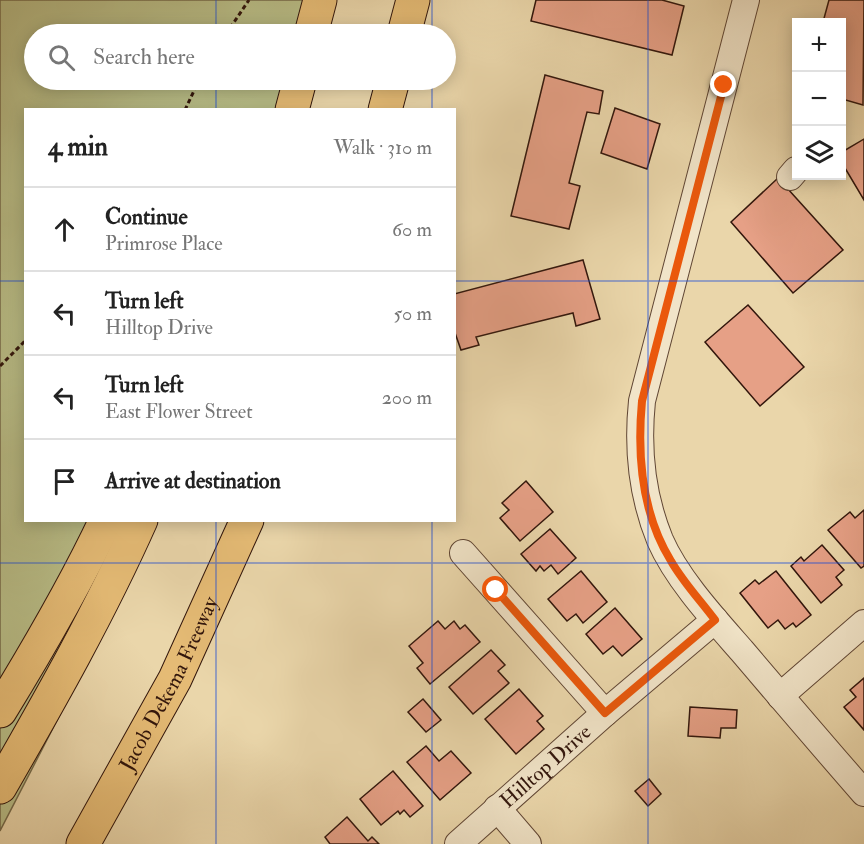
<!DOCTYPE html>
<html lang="en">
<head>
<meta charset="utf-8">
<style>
	:root { --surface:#fff; --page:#f2f2f2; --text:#222; --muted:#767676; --line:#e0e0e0 }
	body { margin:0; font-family:"IM FELL Double Pica",serif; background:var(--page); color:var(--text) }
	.controls { position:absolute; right:18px; top:18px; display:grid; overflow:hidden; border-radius:0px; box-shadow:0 3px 15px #0003 }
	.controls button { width:54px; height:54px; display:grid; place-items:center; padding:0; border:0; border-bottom:2px solid var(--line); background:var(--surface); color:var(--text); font:30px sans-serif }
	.stop { position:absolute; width:18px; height:18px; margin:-14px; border:4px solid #ea580c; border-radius:50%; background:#fff }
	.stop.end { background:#ea580c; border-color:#fff; box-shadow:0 2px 6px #0008 }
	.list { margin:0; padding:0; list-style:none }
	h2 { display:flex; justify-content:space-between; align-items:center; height:78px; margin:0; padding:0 24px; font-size:26px }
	h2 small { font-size:20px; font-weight:400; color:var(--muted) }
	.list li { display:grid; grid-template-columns:39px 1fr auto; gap:18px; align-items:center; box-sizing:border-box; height:84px; padding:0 24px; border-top:2px solid var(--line) }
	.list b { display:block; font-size:22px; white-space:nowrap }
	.list p { margin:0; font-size:20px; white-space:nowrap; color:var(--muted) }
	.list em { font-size:20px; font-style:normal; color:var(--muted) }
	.icon { flex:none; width:33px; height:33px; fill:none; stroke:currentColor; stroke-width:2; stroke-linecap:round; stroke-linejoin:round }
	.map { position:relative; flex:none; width:864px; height:844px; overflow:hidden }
	.search { position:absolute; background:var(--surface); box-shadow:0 3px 15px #0003; left:24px; top:24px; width:432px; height:66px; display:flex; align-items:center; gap:15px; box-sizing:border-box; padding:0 21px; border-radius:33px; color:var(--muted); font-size:22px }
	.panel { position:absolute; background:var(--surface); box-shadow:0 3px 15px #0003; left:24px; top:108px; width:432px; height:414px; border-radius:0px }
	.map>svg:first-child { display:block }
	.green { fill:#b8bd87; stroke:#756a4a; stroke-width:1.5 }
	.building { fill:#e6a086; stroke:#32160c; stroke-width:1.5 }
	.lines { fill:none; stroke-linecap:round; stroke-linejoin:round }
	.minor-casing { stroke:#604634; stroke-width:28 }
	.highway-casing { stroke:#32160c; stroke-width:35 }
	.path { stroke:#32160c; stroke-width:3; stroke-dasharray:4.5 3; stroke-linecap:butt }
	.minor { stroke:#f1e4c8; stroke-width:26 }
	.highway { stroke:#e5bb75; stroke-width:33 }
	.route { stroke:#ea580c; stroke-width:8 }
	.grid { fill:none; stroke:#1d4ed8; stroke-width:1.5; stroke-opacity:0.55 }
	.labels { text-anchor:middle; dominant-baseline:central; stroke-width:6; stroke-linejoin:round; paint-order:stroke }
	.street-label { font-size:21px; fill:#32160c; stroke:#f1e4c8 }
</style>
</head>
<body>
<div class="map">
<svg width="864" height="844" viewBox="0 0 864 844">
	<rect width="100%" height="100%" fill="#ead6aa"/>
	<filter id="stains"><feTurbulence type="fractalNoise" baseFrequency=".00333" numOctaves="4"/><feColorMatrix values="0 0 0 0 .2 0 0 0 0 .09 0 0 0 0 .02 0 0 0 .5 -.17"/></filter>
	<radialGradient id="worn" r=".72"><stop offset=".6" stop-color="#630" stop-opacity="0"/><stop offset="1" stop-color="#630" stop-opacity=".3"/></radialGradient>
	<path class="green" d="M0,0H320L311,34H34V80H300L293,109L26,110V520L155,521L136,567L0,831Z"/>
	<g class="building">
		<path d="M536,0H662L684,6L672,55L531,21Z"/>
		<path d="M829,0H864L863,105L842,99V22H823Z"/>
		<path d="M545,75L603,91L599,114L587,112L569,183L580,186L569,229L511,216Z"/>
		<path d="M615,108L660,124L647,169L601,153Z"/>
		<path d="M864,139V200L842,163V152Z"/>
		<path d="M778,178L843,250L793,293L731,222Z"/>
		<path d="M583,260L600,319L576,326L573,313L476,337L479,345L461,350L454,330V294Z"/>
		<path d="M748,305L804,367L760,406L705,342Z"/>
		<path d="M526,481L553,512L520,541L500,518L509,510L502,503Z"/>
		<path d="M864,510V566L861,568L828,530L850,512L855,518Z"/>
		<path d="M550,529L576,558L558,574L551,565L544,571L540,566L536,571L521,554Z"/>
		<path d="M822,545L844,570L836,577L842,585L821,603L791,566L801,557L804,561Z"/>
		<path d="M581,571L607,602L583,623L576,614L567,621L548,599Z"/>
		<path d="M776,571L811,615L796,627L793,623L785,629L778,620L768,628L740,593L755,580L759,584Z"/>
		<path d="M615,608L642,639L622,656L613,646L603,654L586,634Z"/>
		<path d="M438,621L445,629L454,621L460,629L465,625L480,642L430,684L417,668L423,663L409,646Z"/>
		<path d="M491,650L505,665L498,671L509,683L473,714L449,687Z"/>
		<path d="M864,678V730L844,707L856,697L850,690Z"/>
		<path d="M519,689L543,716L537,721L544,729L516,754L485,719Z"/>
		<path d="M423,699L441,720L426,732L408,712Z"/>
		<path d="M690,707L737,710L736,728H721L720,738L688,736Z"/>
		<path d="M426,746L439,761L451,751L471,773L440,800L407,762Z"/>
		<path d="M393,771L423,806L410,817L404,810L400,814L398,811L381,825L360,799Z"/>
		<path d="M649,779L661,794L648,806L635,791Z"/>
		<path d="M347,817L368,841L372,837L379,844H330L325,837Z"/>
	</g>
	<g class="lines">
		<g class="minor-casing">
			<g id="minor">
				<path d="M746,0L642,401C637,449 642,496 660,540C677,579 714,619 742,651C782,698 823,746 864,793"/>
				<path d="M790,177L796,170"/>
				<path d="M463,553L605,713"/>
				<path d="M780,696L864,623"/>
				<path d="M497,808L528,844"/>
				<path id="s1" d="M458,844L605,713L715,620"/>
			</g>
		</g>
		<g class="highway-casing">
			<g id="highway">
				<path d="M311,34L320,0"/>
				<path d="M404,34L413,0"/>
				<path d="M292,110L300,80"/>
				<path d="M385,110L393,80"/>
				<path d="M0,711C38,649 75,586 106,520"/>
				<path d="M0,787C50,700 100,612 141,520"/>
				<path id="s2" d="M83,844L175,679L247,520"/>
			</g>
		</g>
		<g class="path">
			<path d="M226,34L249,0"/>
			<path d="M185,110L199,80"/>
			<path d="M0,366L26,340"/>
		</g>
		<use href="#minor" class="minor"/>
		<use href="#highway" class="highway"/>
	</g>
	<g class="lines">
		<path class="route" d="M496,590L605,713L715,620C700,600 683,582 671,561C642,514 637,455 642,401L724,85"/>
	</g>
	<path class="grid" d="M216,0V34M432,0V34M648,0V844M216,80V110M432,80V110M0,281H26M454,281H864M216,520V844M432,520V844M0,563H864"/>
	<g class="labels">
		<g class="street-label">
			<text stroke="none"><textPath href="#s2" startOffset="182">Jacob Dekema Freeway</textPath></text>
			<text stroke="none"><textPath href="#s1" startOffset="117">Hilltop Drive</textPath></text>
		</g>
	</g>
	<rect width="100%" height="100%" filter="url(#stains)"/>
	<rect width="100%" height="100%" fill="url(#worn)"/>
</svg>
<div class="controls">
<button>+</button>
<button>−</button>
<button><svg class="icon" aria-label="layers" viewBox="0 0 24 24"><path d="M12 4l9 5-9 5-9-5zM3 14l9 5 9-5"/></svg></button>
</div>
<div class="stop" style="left:496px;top:590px"></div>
<div class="stop end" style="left:724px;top:85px"></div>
<div class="search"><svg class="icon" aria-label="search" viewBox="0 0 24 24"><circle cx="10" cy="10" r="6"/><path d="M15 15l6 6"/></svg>Search here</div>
<section class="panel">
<h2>4 min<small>Walk · 310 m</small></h2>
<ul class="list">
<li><svg class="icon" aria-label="ahead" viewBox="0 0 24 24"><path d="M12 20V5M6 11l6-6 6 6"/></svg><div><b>Continue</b><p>Primrose Place</p></div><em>60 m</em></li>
<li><svg class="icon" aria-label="left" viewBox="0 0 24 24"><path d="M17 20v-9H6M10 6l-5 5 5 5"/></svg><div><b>Turn left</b><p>Hilltop Drive</p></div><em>50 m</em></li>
<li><svg class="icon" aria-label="left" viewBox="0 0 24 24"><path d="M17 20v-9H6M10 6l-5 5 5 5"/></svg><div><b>Turn left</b><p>East Flower Street</p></div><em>200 m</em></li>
<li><svg class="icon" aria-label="arrive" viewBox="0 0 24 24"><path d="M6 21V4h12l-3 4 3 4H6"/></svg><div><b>Arrive at destination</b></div></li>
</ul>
</section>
</div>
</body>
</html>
